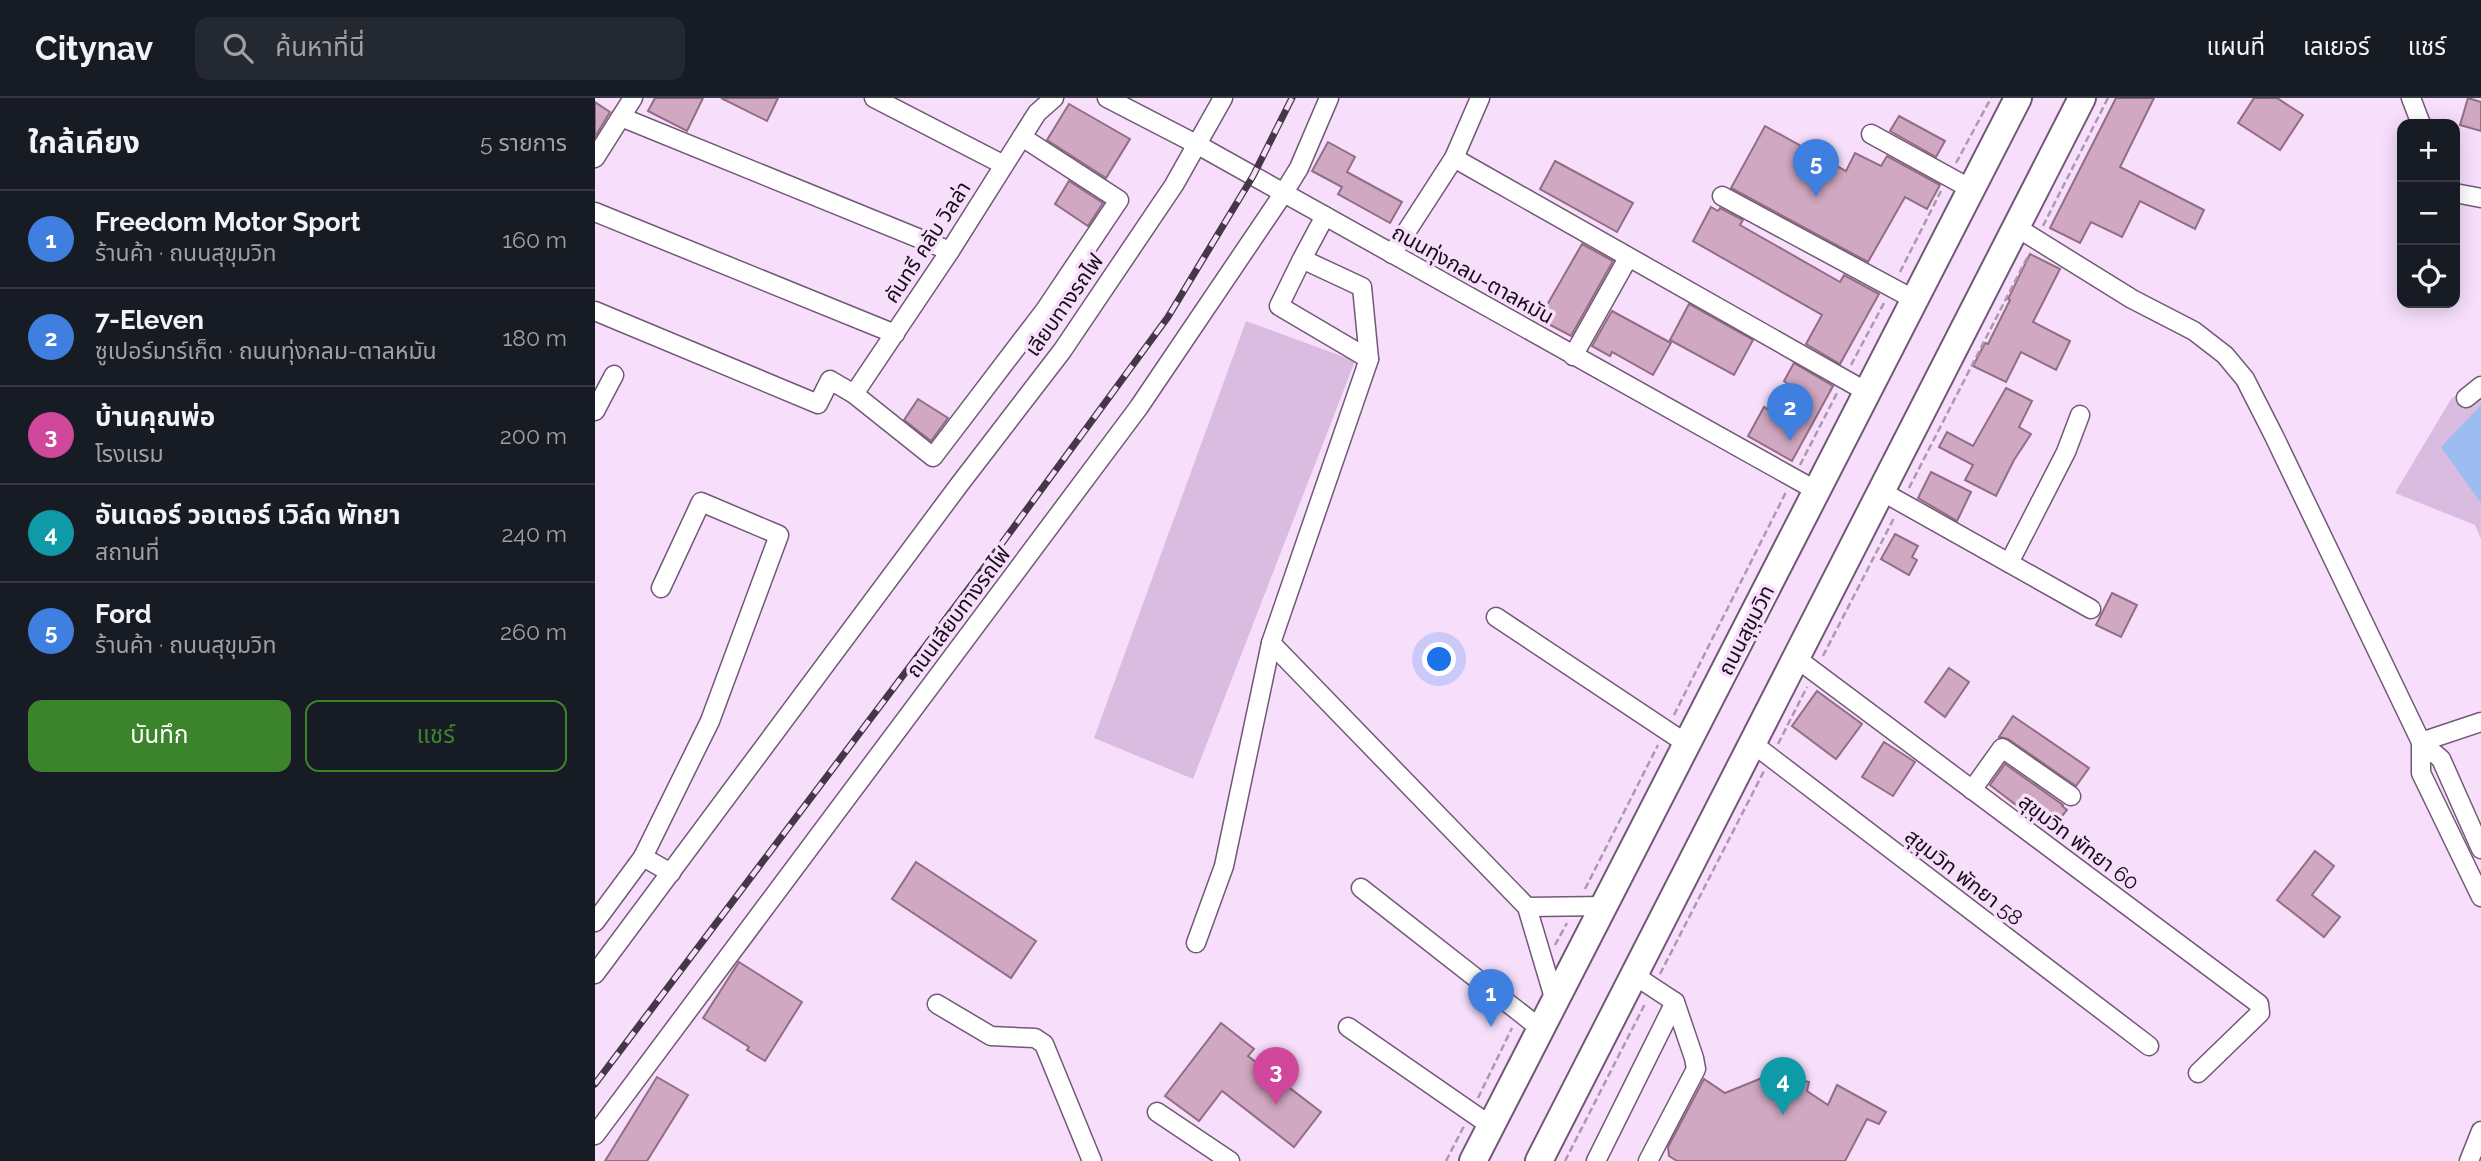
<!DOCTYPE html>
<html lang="th">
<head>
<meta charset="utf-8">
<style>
	:root { --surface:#171b24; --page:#242831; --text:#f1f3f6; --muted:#9ea1a6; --line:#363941; --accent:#3b842c }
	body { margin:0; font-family:Raleway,"Noto Sans Thai",sans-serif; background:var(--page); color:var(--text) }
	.controls { position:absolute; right:21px; top:21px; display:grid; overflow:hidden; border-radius:14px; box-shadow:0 4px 18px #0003 }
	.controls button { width:63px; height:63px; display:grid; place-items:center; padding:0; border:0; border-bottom:2px solid var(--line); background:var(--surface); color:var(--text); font:35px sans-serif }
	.you { position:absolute; left:845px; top:562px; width:24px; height:24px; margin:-18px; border:5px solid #fff; border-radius:50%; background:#1a73e8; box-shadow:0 0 0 10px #1a73e833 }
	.badge { display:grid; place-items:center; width:46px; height:46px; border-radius:50%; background:var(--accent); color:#fff; font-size:23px; font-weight:700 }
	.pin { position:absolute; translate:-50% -58px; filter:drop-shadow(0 2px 4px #0008) }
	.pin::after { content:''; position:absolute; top:37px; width:24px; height:21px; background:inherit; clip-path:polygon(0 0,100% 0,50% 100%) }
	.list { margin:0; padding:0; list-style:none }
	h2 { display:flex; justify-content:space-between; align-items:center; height:91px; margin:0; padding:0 28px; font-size:30px }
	h2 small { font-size:23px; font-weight:400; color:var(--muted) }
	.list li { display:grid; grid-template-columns:46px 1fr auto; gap:21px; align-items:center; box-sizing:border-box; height:98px; padding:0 28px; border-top:2px solid var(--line) }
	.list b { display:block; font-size:26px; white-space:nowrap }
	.list p { margin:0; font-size:23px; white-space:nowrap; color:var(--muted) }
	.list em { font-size:23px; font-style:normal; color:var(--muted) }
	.actions { display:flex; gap:14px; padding:21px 28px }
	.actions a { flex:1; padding:16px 0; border:2px solid var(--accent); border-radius:14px; text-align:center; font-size:24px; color:var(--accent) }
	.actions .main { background:var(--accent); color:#fff }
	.icon { flex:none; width:38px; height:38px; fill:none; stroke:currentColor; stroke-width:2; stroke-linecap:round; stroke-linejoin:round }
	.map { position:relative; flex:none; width:1886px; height:1063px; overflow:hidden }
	header { display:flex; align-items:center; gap:42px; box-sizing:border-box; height:98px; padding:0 35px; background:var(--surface); border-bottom:2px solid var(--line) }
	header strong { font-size:33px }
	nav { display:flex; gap:38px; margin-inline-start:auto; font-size:24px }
	.search { width:490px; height:63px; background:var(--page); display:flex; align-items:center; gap:18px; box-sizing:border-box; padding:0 24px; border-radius:14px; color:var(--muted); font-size:26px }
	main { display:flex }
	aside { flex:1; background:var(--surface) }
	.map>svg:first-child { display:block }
	.green { fill:#d9bcdf }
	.water { fill:#9cbcf2 }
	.building { fill:#d0a8c1; stroke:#926d85; stroke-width:2 }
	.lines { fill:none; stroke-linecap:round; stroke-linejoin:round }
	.minor-casing { stroke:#725877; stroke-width:21 }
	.highway-casing { stroke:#725877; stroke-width:30 }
	.path { stroke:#ac98b0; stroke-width:2.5; stroke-dasharray:7 3.5; stroke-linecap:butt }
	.minor { stroke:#fff; stroke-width:18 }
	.highway { stroke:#fff; stroke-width:26 }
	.rail-casing { stroke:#443746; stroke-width:7 }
	.rail { stroke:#f7dffc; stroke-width:4.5; stroke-dasharray:13; stroke-linecap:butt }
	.labels { text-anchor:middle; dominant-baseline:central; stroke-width:7; stroke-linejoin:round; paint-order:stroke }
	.street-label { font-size:21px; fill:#170d19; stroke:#f7dffc }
</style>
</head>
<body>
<header>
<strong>Citynav</strong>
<div class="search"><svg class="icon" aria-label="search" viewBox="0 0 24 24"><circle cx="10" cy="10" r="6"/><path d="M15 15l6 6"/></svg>ค้นหาที่นี่</div>
<nav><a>แผนที่</a><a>เลเยอร์</a><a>แชร์</a></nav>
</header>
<main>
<aside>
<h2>ใกล้เคียง<small>5 รายการ</small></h2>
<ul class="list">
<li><span class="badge" style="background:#3f7fe0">1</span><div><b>Freedom Motor Sport</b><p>ร้านค้า · ถนนสุขุมวิท</p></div><em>160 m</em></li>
<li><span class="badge" style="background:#3f7fe0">2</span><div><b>7-Eleven</b><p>ซูเปอร์มาร์เก็ต · ถนนทุ่งกลม-ตาลหมัน</p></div><em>180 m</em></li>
<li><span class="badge" style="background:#d1479c">3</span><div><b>บ้านคุณพ่อ</b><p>โรงแรม</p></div><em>200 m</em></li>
<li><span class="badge" style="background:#0f9aa8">4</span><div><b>อันเดอร์ วอเตอร์ เวิล์ด พัทยา</b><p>สถานที่</p></div><em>240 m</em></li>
<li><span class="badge" style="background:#3f7fe0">5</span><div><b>Ford</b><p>ร้านค้า · ถนนสุขุมวิท</p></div><em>260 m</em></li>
</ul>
<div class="actions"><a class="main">บันทึก</a><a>แชร์</a></div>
</aside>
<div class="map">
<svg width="1886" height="1063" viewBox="0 0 1886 1063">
	<rect width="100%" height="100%" fill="#f7dffc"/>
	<g class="green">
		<path d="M651,223L760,263L598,681L499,640Z"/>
		<path d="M1886,280V441L1880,427L1800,395L1856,301Z"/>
	</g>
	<path class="water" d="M1886,307V405L1846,349Z"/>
	<g class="building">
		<path d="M60,0H108L92,33L53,13Z"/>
		<path d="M126,0H183L172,23Z"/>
		<path d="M1521,0H1559L1525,69L1609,112L1600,131L1545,103L1527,139L1496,124L1485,145L1455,130Z"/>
		<path d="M1659,0H1682L1708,17L1685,52L1643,25Z"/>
		<path d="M1873,0L1886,4V33L1865,27Z"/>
		<path d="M0,4L15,14L0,39Z"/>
		<path d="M474,6L535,41L511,80L452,42Z"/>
		<path d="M1304,18L1350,43L1341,59L1295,33Z"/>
		<path d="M1170,28L1251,73L1260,55L1286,68L1292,58L1345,87L1332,111L1310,99L1273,164L1136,90Z"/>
		<path d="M733,44L760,59L752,74L807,104L795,125L743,96L747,89L717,73Z"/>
		<path d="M960,63L1038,105L1022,134L945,91Z"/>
		<path d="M474,83L508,105L493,128L460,106Z"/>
		<path d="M1116,109L1123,113L1125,110L1148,122L1145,127L1245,184L1249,177L1284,196L1245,266L1211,246L1227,217L1098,143Z"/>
		<path d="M987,146L1018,163L976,238L944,221Z"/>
		<path d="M1435,156L1465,171L1438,224L1475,243L1461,272L1426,254L1411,284L1378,268L1390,245L1393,246L1415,202L1413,201Z"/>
		<path d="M1094,206L1158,242L1139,277L1075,242Z"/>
		<path d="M1017,213L1076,245L1058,277L1017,254L1015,258L997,248Z"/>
		<path d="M1199,265L1238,288L1197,363L1153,338L1169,309L1179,315L1194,287L1189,283Z"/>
		<path d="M1411,290L1437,303L1424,329L1436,336L1419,362L1401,398L1370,382L1378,367L1344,349L1352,334L1378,348Z"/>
		<path d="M323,301L353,320L336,343L309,322Z"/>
		<path d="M1336,374L1376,394L1362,423L1323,400Z"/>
		<path d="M1300,436L1323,448L1317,459L1322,462L1314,477L1286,461Z"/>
		<path d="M1517,495L1542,507L1526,539L1501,527Z"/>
		<path d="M1354,570L1374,584L1350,619L1330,604Z"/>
		<path d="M1222,593L1267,626L1241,661L1197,628Z"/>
		<path d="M1418,618L1494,670L1481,688L1413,641L1404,639Z"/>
		<path d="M1289,644L1320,664L1298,698L1267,679Z"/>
		<path d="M1410,666L1468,707L1467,708L1472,712L1455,733L1395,687Z"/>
		<path d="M1720,753L1739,768L1717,797L1745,819L1729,839L1682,802Z"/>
		<path d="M321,764L441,843L416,880L297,801Z"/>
		<path d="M144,864L207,904L170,963L152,952L154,949L108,920Z"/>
		<path d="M626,925L659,951L653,958L726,1014L699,1049L627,993L604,1023L570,998Z"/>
		<path d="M1179,975L1214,984L1212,993L1233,1007L1242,987L1291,1014L1284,1026L1272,1021L1250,1063H1082L1074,1058L1073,1049L1109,981L1130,995Z"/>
		<path d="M62,979L93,997L52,1063H10Z"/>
	</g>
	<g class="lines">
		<g class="minor-casing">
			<g id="minor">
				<path d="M279,0L409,67"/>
				<path d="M512,0L603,47L1222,393"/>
				<path d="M1816,0L1826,26"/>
				<path d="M26,19L355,153"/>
				<path d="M1276,36L1376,91"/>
				<path d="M0,60L38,0"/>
				<path d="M859,60L1272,294"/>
				<path d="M1860,95L1886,100"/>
				<path d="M1127,98L1320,202"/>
				<path d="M0,114L300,236"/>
				<path d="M1421,129L1537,201L1599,233L1630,257L1650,281L1679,338L1826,644L1886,624"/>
				<path d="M797,156L859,60L885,0"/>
				<path d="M707,161L684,208L774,261L767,189L707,161L730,118"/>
				<path d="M0,213L223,306L235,282L259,296L338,359L450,212L524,102L427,39"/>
				<path d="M978,258L1033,160"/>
				<path d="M259,296L355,153L442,15L459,0"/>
				<path d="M1871,300L1886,288"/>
				<path d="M0,313L19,277"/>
				<path d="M1286,393L1496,511"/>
				<path d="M1414,465L1471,354L1485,317"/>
				<path d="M901,519L1092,646"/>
				<path d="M676,545L932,809L960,903"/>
				<path d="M1201,560L1664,906L1665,915L1603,975"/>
				<path d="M1826,644V675L1886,799"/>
				<path d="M1826,644L1846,661L1886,751"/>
				<path d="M1157,645L1554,948"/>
				<path d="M1377,692L1407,650L1476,698"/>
				<path d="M48,759L115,623L184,437L106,404L66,490"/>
				<path d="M766,790L946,931"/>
				<path d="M932,809L1009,808"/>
				<path d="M0,824L48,759L76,775"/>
				<path d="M601,845L629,768L676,545L774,261"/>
				<path d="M0,876L364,387L467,253L579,87L628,0"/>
				<path d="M1039,877L1080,904L1099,960L1101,971L1053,1063"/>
				<path d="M342,906L396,938L440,940L449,946L497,1063"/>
				<path d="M753,929L896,1028"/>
				<path d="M562,1014L635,1063"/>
				<path d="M0,1037L544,309L688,96L704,70L734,0"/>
				<path d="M1001,1063L1080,904"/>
				<path d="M1874,1063L1886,1033"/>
			</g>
		</g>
		<g class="highway-casing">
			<g id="highway">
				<path d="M878,1063L1423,0"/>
				<path d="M944,1063L1487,0"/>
			</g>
		</g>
		<g class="path">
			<path d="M1361,65L1396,0"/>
			<path d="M1448,128L1513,0"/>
			<path d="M1305,174L1346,93"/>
			<path d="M1256,267L1289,205"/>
			<path d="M1205,367L1242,295"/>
			<path d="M1314,390L1434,156"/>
			<path d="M1228,558L1300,418"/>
			<path d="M1079,617L1191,394"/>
			<path d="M1183,646L1212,589"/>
			<path d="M990,791L1063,647"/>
			<path d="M960,847L972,825"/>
			<path d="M1065,876L1169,673"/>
			<path d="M883,1000L917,930"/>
			<path d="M851,1063L869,1028"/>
			<path d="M970,1063L1051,904"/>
		</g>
		<use href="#minor" class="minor"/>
		<use href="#highway" class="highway"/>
		<g class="rail-casing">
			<path id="rail" d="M0,986L377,486L573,219L658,78L697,0"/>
		</g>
		<use href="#rail" class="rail"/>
	</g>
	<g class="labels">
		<g class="street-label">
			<text transform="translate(332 144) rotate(-57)">คันทรี คลับ วิลล่า</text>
			<text transform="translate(878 176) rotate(29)">ถนนทุ่งกลม-ตาลหมัน</text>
			<text transform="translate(469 207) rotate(-55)">เลียบทางรถไฟ</text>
			<text transform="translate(363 514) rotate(-53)">ถนนเลียบทางรถไฟ</text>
			<text transform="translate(1151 532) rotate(-63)">ถนนสุขุมวิท</text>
			<text transform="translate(1484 744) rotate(37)">สุขุมวิท พัทยา 60</text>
			<text transform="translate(1369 779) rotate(38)">สุขุมวิท พัทยา 58</text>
		</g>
	</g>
</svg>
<div class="controls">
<button>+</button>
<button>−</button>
<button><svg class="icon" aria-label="locate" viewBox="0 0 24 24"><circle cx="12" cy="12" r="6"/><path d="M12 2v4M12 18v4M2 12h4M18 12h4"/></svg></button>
</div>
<div class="you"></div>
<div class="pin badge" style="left:896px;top:929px;background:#3f7fe0">1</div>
<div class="pin badge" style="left:1195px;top:343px;background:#3f7fe0">2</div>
<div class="pin badge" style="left:681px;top:1007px;background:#d1479c">3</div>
<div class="pin badge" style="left:1188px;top:1017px;background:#0f9aa8">4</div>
<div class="pin badge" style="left:1221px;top:99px;background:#3f7fe0">5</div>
</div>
</main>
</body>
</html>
